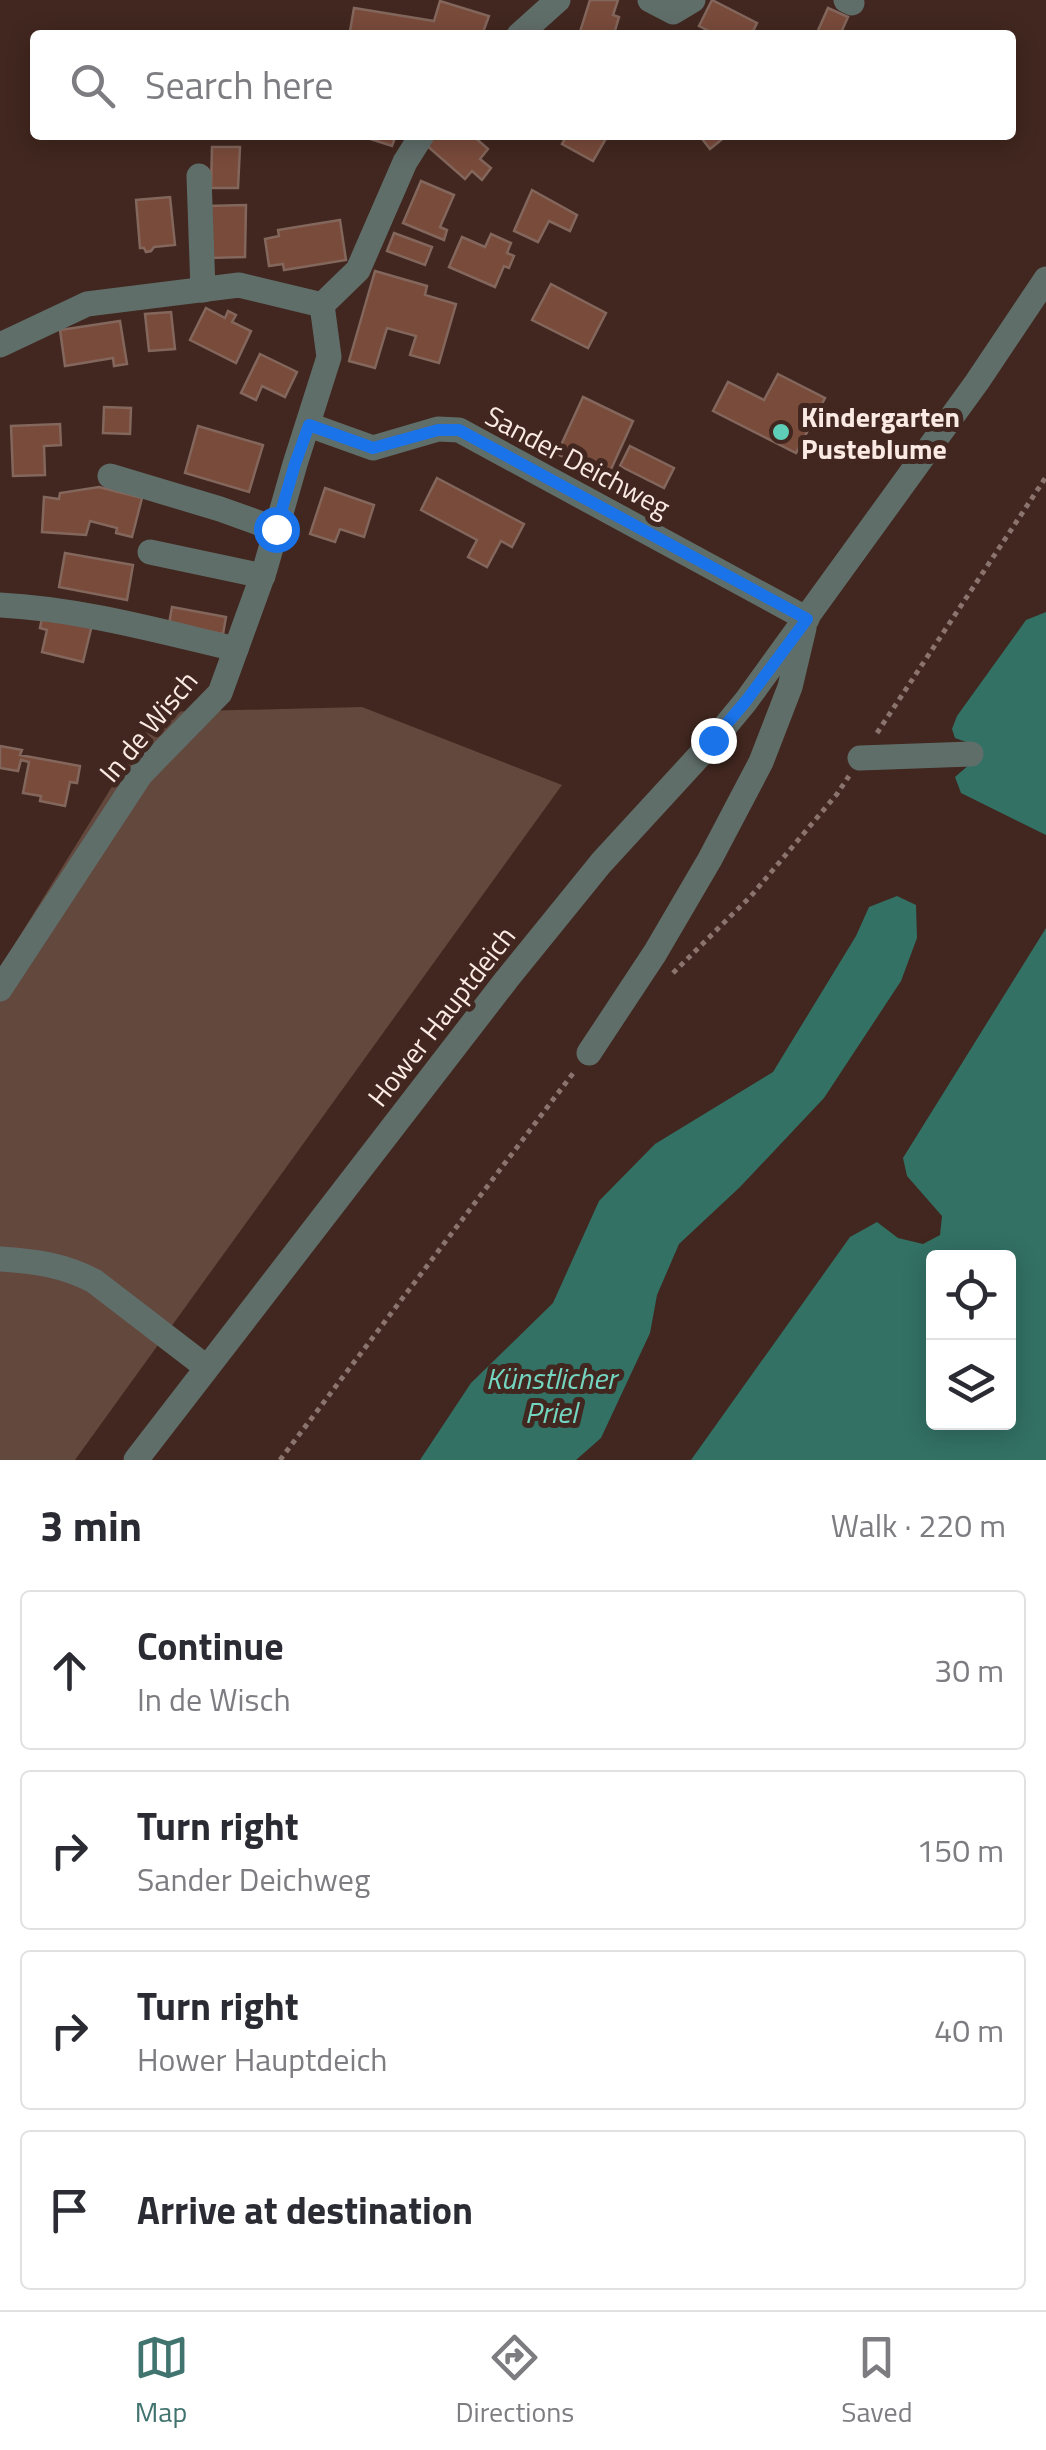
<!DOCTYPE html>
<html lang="en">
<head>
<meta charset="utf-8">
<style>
	:root { --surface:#fff; --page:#f7f7f7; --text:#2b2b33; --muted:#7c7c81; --line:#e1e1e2; --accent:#42746f }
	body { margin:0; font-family:"Titillium Web",sans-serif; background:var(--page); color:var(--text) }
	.controls { position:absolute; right:30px; bottom:30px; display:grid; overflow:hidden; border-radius:10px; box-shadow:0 5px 25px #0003 }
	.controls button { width:90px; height:90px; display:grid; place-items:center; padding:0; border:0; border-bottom:2px solid var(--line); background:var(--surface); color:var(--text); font:50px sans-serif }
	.stop { position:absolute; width:30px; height:30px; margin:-22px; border:8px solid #1a73e8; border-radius:50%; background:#fff }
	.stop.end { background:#1a73e8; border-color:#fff; box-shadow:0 2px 10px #0008 }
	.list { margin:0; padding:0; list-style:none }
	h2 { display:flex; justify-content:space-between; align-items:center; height:130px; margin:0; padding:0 40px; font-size:42px }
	h2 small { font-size:32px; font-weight:400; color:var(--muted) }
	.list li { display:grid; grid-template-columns:65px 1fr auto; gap:30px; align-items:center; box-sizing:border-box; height:160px; margin:0 20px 20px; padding:0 20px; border:2px solid var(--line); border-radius:10px }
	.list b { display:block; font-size:38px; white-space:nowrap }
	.list p { margin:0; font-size:32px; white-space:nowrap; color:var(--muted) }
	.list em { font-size:32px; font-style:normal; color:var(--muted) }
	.icon { flex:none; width:55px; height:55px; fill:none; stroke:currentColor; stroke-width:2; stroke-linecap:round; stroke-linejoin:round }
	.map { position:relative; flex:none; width:1046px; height:1460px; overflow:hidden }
	.search { position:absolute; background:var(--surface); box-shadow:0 5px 25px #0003; left:30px; right:30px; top:30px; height:110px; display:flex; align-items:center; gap:25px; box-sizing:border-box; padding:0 35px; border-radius:10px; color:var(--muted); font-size:38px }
	.sheet { height:850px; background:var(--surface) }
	nav { display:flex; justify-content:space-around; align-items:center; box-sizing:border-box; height:140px; border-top:2px solid var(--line); background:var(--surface); font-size:28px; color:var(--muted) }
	nav a { display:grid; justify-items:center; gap:5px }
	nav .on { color:var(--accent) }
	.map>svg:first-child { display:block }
	.green { fill:#63483e }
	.water { fill:#337165; fill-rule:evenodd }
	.building { fill:#794b3b; stroke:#83665c; stroke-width:2.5 }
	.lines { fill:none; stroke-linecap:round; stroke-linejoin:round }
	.path { stroke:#8b746d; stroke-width:5; stroke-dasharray:5 5; stroke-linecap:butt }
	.minor { stroke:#606e6a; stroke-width:25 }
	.route { stroke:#1a73e8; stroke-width:12 }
	.poi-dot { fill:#5eceb8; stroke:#41271f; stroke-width:4 }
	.labels { text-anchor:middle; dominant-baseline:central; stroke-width:10; stroke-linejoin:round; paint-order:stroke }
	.poi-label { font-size:28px; font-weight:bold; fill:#fbeae4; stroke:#41271f; text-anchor:start }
	.street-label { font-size:28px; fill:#fbeae4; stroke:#41271f }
	.water-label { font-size:30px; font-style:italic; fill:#73d4bf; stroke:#41271f }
</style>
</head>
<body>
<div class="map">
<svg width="1046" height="1460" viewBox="0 0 1046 1460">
	<rect width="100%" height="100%" fill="#41271f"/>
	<path class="green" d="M362,707L562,785L75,1460H0V968L158,712Z"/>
	<g class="water">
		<path d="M1046,612V835L961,793L955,777L970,764L969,743L955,738L952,729L957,716L1026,620Z"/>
		<path d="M897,896L916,905L917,938L901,981L824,1098L740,1187L679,1244L657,1295L650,1333L601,1438L576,1460H420L471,1383L553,1303L599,1201L655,1144L773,1072L856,936L869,907Z"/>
		<path d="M1046,928V1460H691L850,1237L877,1222L898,1238L923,1244L940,1235L942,1216L907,1176L903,1158ZM934,1258H1008V1422H934Z"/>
	</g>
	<g class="building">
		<path d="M590,0H618L613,15L619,17L614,34L579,35Z"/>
		<path d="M712,0L757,23L751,35H717L699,26Z"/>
		<path d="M440,1L489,16L482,35H394L385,33L384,35H368L350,31L354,8L434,21Z"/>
		<path d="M828,8L848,17L840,35H816Z"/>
		<path d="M358,135H396L392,146Z"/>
		<path d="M435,135H472L488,149L480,159L491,168L482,180L472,171L465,179L426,145Z"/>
		<path d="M567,135H608L593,161L562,144Z"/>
		<path d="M699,135H723L725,137L710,149Z"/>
		<path d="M212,147H240L238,188H211Z"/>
		<path d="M421,181L454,195L440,227L447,230L444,240L403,223Z"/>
		<path d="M532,190L577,215L570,231L549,221L538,242L514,231Z"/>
		<path d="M170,197L175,245L154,247L151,251L146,252L144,248H140L136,200Z"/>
		<path d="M246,205L245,257L208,258L207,206Z"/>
		<path d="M340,220L346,260L284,270L283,264L269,266L265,239L279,236L278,230Z"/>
		<path d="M394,233L432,247L425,265L387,251Z"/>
		<path d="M491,234L511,243L507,253L514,256L509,268L504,266L495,287L449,267L462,237L485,247Z"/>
		<path d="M375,271L427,286L425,295L456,304L439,363L410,355L416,336L387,328L375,368L349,361Z"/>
		<path d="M551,284L606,313L588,348L532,320Z"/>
		<path d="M206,308L225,318L228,311L236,315L232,322L251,331L236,363L190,340Z"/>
		<path d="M171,312L175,349L149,351L145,314Z"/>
		<path d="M120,321L127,364L114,366L113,358L65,366L60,330Z"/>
		<path d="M260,354L297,372L285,397L262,386L256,400L241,393Z"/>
		<path d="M778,374L825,398L796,453L713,411L728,382L764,400Z"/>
		<path d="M583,397L633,421L607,478L557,454Z"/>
		<path d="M104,407L131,408L130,434L103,433Z"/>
		<path d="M60,424L61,445L44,446L45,475L13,476L11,426Z"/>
		<path d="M198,426L263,445L249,492L185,473Z"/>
		<path d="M630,446L674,468L664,488L620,466Z"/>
		<path d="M437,478L524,524L512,547L501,541L487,567L468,557L477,540L421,510Z"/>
		<path d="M99,487L142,498L132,537L116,533L117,528L90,521L86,535L42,532L44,497L59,499L60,493Z"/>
		<path d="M325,488L374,505L364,537L340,529L335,542L310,534Z"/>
		<path d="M65,553L133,565L127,600L59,587Z"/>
		<path d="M172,607L226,617L223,634L169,624Z"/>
		<path d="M43,613L92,625L83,662L42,652L47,630L40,628Z"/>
		<path d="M0,746L22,750L20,755L80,766L77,783L70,782L65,806L40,801L41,796L23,793L29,762L21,760L18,771L0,768Z"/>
	</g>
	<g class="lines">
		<g class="path">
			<path d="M877,733L1046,477"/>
			<path d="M673,973L751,896L837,794L849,776"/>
			<path d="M280,1460L574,1072"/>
		</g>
		<g class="minor">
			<path d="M650,0L673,12L693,0"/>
			<path d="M846,0L852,3"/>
			<path d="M519,35L558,0"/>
			<path d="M199,176L203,290"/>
			<path d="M0,345L87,304L239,285L322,305L358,270L405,162L422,135"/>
			<path d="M309,425L373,448L438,429L459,430L807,619"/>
			<path d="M110,476L220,509L276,529"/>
			<path d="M150,552L263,576"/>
			<path d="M0,605C80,609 159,631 236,649"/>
			<path d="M860,758L971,754"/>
			<path d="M0,989L141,774L220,693L265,569L295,464L329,357L322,305"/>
			<path d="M589,1053L655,953L710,859L761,762L790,687L804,628"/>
			<path d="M0,1259C34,1261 64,1265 94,1281L206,1367"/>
			<path d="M136,1460L507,979L601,863L713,741L746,701L977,382L1046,279"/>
		</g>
	</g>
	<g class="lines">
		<path class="route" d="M276,529L295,464L309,425L373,448L438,430H459L807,619L746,701L713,740"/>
	</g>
	<circle class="poi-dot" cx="781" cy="432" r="10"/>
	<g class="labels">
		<g class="poi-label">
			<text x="801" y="416">Kindergarten<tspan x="801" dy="32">Pusteblume</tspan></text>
		</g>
		<g class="street-label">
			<text transform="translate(578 461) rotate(28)">Sander Deichweg</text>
			<text transform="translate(148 726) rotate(-50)">In de Wisch</text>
			<text transform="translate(441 1016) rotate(-52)">Hower Hauptdeich</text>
		</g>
		<g class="water-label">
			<text x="551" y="1378">Künstlicher<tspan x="551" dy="34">Priel</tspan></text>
		</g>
	</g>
</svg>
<div class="controls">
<button><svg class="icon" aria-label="locate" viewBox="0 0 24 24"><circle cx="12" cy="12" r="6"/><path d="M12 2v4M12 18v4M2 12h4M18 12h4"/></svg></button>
<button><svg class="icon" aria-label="layers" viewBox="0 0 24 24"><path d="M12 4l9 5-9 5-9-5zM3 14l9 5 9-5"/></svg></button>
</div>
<div class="stop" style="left:276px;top:529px"></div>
<div class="stop end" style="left:713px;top:740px"></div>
<div class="search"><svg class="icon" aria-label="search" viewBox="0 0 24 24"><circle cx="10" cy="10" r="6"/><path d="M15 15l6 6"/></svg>Search here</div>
</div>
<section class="sheet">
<h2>3 min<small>Walk · 220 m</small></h2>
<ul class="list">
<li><svg class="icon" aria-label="ahead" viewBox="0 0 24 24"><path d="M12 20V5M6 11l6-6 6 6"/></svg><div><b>Continue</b><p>In de Wisch</p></div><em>30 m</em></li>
<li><svg class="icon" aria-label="right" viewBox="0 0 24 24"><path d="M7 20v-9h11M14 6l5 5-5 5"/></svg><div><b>Turn right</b><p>Sander Deichweg</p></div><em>150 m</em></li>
<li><svg class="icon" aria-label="right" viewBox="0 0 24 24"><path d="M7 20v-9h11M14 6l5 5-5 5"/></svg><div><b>Turn right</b><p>Hower Hauptdeich</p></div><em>40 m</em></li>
<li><svg class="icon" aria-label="arrive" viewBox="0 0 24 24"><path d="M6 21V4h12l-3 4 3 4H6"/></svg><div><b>Arrive at destination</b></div></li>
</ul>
</section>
<nav>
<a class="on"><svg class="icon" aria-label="map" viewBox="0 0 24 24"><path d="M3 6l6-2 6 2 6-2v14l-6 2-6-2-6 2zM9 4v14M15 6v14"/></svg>Map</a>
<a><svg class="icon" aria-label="directions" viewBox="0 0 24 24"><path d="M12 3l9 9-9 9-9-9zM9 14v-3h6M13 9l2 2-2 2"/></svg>Directions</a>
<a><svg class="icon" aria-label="saved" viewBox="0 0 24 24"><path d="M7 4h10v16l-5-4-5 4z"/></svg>Saved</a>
</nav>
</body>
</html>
